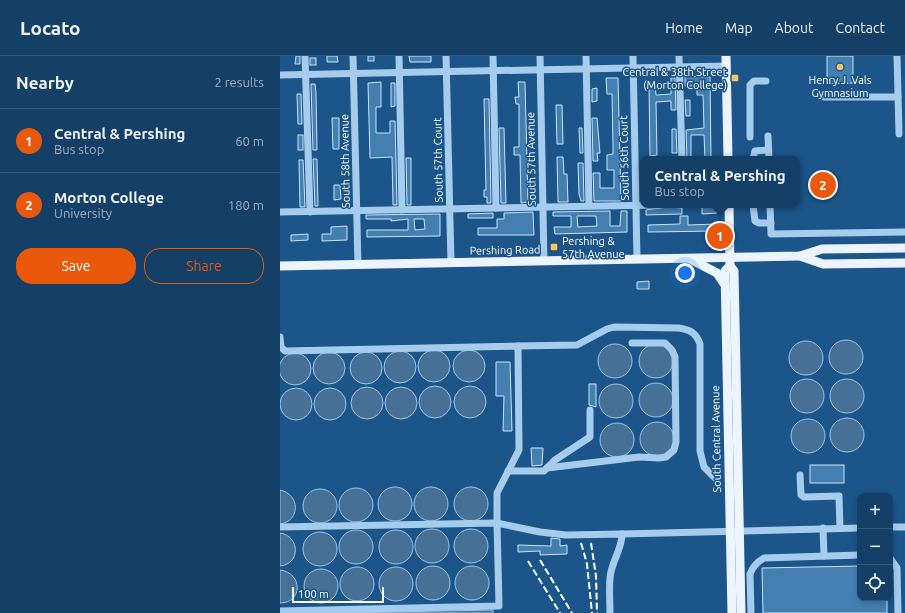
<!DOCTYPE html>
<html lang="en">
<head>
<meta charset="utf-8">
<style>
	:root { --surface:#144068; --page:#214b71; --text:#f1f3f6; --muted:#9dafc0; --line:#33597c; --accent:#ea580c }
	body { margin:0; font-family:Ubuntu,sans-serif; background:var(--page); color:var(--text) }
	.controls { position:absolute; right:12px; bottom:12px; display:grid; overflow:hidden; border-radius:8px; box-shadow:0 2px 6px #0003 }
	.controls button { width:36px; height:36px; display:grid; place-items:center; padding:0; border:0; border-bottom:1px solid var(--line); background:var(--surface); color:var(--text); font:20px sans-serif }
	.scale { position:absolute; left:12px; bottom:10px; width:92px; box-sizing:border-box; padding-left:4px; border:2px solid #fff; border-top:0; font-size:11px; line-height:14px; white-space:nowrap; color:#fff; -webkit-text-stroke:3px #1b558a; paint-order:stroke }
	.you { position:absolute; left:405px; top:217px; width:14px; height:14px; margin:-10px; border:3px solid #fff; border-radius:50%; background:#1a73e8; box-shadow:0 0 0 6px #1a73e833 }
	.badge { display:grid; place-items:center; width:26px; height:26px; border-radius:50%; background:var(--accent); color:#fff; font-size:13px; font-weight:700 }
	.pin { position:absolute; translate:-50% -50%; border:2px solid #fff; box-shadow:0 1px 4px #0006 }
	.popup { position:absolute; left:360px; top:100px; width:160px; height:52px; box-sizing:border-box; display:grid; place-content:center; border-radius:8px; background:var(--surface); filter:drop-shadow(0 1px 3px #0005); font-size:13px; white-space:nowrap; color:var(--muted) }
	.popup b { font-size:15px; color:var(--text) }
	.popup::after { content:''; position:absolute; left:50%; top:100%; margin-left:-8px; border:8px solid transparent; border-top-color:var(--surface) }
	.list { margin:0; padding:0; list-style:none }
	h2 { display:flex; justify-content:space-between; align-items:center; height:52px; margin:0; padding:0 16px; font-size:17px }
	h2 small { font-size:13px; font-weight:400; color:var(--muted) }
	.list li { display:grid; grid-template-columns:26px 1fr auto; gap:12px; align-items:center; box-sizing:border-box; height:64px; padding:0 16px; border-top:1px solid var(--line) }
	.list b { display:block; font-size:15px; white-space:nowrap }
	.list p { margin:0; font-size:13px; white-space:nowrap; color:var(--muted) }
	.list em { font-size:13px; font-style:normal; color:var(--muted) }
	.actions { display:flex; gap:8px; padding:12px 16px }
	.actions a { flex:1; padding:9px 0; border:1px solid var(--accent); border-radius:16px; text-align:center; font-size:14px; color:var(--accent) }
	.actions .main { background:var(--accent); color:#fff }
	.icon { flex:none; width:22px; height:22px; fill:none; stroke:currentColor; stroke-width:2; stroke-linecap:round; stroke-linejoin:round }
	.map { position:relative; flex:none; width:625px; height:557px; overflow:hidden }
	header { display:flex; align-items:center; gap:24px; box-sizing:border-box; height:56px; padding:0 20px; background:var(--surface); border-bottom:1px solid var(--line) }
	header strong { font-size:19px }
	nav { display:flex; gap:22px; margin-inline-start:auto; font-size:14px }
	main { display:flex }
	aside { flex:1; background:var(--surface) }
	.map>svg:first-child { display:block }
	.water { fill:#477097; stroke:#99c8ef }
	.building { fill:#447fb2; stroke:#cbe4f9; fill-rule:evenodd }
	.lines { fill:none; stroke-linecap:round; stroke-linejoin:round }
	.minor { stroke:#a6cced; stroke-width:7 }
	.major { stroke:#ecf5ff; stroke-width:9 }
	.rail { stroke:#fff; stroke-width:2; stroke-dasharray:7 3; stroke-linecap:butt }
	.poi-dot { fill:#fdc463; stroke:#1b558a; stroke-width:1.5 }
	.labels { text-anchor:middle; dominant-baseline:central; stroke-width:3; stroke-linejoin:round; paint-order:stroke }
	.poi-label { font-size:11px; fill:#fff; stroke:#1b558a; text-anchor:end }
	.street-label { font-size:11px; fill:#fff; stroke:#1b558a }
</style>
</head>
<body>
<header>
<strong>Locato</strong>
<nav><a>Home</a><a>Map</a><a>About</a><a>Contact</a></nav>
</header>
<main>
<aside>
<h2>Nearby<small>2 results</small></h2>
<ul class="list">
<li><span class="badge">1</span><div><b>Central &amp; Pershing</b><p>Bus stop</p></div><em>60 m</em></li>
<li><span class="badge">2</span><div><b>Morton College</b><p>University</p></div><em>180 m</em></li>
</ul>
<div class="actions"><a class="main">Save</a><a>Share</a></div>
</aside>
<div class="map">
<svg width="625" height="557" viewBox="0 0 625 557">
	<rect width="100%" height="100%" fill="#1b558a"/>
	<g class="water">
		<circle cx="566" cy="301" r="17"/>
		<circle cx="526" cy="302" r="17"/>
		<circle cx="335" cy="305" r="17"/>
		<circle cx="376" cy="305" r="17"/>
		<circle cx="154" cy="310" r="16"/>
		<circle cx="189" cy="310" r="16"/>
		<circle cx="120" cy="311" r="16"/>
		<circle cx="86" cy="312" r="16"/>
		<circle cx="49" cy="312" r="16"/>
		<circle cx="15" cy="313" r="16"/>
		<circle cx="567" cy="340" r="17"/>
		<circle cx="527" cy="340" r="17"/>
		<circle cx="376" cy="344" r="17"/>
		<circle cx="336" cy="345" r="17"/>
		<circle cx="155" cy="346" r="16"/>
		<circle cx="190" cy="346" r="16"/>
		<circle cx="87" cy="347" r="16"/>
		<circle cx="121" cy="347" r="16"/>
		<circle cx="50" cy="348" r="16"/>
		<circle cx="16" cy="348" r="16"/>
		<circle cx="567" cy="379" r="17"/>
		<circle cx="528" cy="380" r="17"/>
		<circle cx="377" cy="383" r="17"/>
		<circle cx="337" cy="384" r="17"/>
		<circle cx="115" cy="448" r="17"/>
		<circle cx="191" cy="448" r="17"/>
		<circle cx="151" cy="448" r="17"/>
		<circle cx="76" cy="449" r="17"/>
		<circle cx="40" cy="450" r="17"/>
		<path d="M0,434C20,438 21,465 0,468Z"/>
		<circle cx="152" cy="490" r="17"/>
		<circle cx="191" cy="490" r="17"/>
		<circle cx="76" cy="491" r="17"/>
		<circle cx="116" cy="491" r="17"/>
		<circle cx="40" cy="493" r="17"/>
		<path d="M0,477C20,480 21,508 0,510Z"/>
		<circle cx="153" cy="527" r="17"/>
		<circle cx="192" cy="527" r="17"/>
		<circle cx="77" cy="528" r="17"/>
		<circle cx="116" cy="528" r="17"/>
		<circle cx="41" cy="530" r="17"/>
		<path d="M0,514C23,517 23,547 0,547Z"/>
		<path d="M213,554V557H57Z"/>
	</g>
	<g class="building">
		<path d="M16,0H20V8H15Z"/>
		<path d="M47,0H57L58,6H47Z"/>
		<rect x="88" y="0" width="6" height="5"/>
		<path d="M129,0H151V6H130Z"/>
		<path d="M547,0H573V27L547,28Z"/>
		<rect x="30" y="2" width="6" height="7"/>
		<path d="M405,20L430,21L431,103H425L424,79H411V103H407L406,74L424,72L423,39H417V30H405Z"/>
		<path d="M326,22H338L341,145H314L313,117H320V132H334V114H327V99L333,98V90L332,38H327Z"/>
		<path d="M391,22H395L396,54H391V45L376,46L377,99L370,100L369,30L375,29L376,39L391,38Z"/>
		<path d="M101,26V51H96V77H110V65H115L117,149H113L112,101L90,102L88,27Z"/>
		<path d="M238,26H245L248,146L241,147L240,99H234V91H239V48H236L235,41H239Z"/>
		<path d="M111,27H115V50L111,51Z"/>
		<path d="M31,28H35L36,37L37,94H33Z"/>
		<path d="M317,32V45L312,46V33Z"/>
		<path d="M17,38H21L22,68H18Z"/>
		<path d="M204,43H209L211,147H207V141H204V134H206Z"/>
		<path d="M405,44H410V60H406Z"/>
		<path d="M276,49H282L283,88H277Z"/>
		<path d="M52,62H59V93H53Z"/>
		<path d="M312,62H317L320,97H317L318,105H313Z"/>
		<path d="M219,72H224L226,147H221Z"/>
		<path d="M299,72H302L303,97H300Z"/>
		<path d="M392,73H396L397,97H392Z"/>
		<rect x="18" y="79" width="5" height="15"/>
		<path d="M277,101H283L284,118H287L288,146H278Z"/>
		<path d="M126,102H131V149H127Z"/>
		<path d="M33,103H37L38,150H35Z"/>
		<path d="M19,104H23L25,151H20Z"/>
		<path d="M298,107H303L304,145H301L299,138Z"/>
		<path d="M54,129H60L61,143L54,144Z"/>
		<path d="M388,151L402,152V158L366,159V154Z"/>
		<path d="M422,151H436L437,157L422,158Z"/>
		<path d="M330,155V170H340L341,155H347V176L275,178L274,171H291V160H273V156ZM297,160H316L317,170L298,171Z"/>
		<path d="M253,156L254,179H198V172H217V163H224V157Z"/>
		<path d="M213,157V162H188V158Z"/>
		<path d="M160,158V180L87,181V174H128V163L111,165V163H86V159ZM134,163H144L145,173L135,174Z"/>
		<path d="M400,160H408V169L437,168V175L368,176V169L400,168Z"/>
		<path d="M67,170V184L42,185V178H51V171Z"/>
		<path d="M28,178V184L11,185V179Z"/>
		<path d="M369,225V233H357V226Z"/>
		<path d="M216,306H230L232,375H223L224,340H216Z"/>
		<path d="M309,328H316V351L309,349Z"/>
		<path d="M251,392H263L262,409L252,410Z"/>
		<rect x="530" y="409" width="34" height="18"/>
		<path d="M271,482L280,483V490L287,489V498L260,499V495L238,496V489L271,490Z"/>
		<path d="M580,510V542L607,544V557H483L482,512Z"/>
	</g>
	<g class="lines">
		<g class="minor">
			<path d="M25,0L30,156"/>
			<path d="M73,0L78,209"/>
			<path d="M119,0L122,154"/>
			<path d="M166,0L171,207"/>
			<path d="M213,0L216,152"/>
			<path d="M260,0L264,205"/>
			<path d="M306,0L309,150"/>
			<path d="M353,0L357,203"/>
			<path d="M399,0L402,103"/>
			<path d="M617,0L619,78"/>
			<path d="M0,19L447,10"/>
			<path d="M544,41H618"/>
			<path d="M488,80L489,103"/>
			<path d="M470,81V29L474,25H486"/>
			<path d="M473,103L475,95L488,94"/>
			<path d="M473,149L475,165L479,167H491"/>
			<path d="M490,149L491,178L625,176"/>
			<path d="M0,156L378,149"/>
			<path d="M0,281L1,291L5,295L238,290L239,394L217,437V467L260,476L286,479L342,478C342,494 331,506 330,522C329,534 330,546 330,557"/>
			<path d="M238,290L297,289L327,273L334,271L399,272C411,274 416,277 420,288V395L424,411L435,422"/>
			<path d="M267,412L359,401L379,402L386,401L394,394L396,386L395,301L392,294L385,287H352"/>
			<path d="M228,415H264L275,404L310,381V354"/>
			<path d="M520,419L521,439L524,441L559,440L560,472"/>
			<path d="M0,471L217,467L219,550L0,555"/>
			<path d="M610,471H625"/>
			<path d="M543,472L544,500"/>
			<path d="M342,478L580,472"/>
			<path d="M610,502L617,512L618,557"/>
			<path d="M471,557L470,518C473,510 477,506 484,502L580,499"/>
		</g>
		<g class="major">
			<path d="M446,0L448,103"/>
			<path d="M449,149L450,210L454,215L461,557"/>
			<path d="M520,200L543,208L625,207"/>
			<path d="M410,203L437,217L445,229"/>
			<path d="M0,210L520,200L542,193L625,192"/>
			<path d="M450,210L445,215L452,557"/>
		</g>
		<g class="rail">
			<path d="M301,487L307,508L312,557"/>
			<path d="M311,487L316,520L317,557"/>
			<path d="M260,504L292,557"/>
			<path d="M248,505L280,557"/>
		</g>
	</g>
	<g class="poi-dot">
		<circle cx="560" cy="11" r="4"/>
		<rect x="451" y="18" width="8" height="8" rx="2"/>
		<rect x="270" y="187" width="8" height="8" rx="2"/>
	</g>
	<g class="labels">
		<g class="poi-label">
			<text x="447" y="16">Central &amp; 38th Street<tspan x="447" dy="13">(Morton College)</tspan></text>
			<text x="560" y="24" text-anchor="middle">Henry J. Vals<tspan x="560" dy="13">Gymnasium</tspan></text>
			<text x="282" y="185" text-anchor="start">Pershing &amp;<tspan x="282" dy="13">57th Avenue</tspan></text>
		</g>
		<g class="street-label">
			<text transform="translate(344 102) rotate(-91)">South 56th Court</text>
			<text transform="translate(251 103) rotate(-91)">South 57th Avenue</text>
			<text transform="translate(158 104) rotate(-91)">South 57th Court</text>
			<text transform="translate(65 105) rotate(-91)">South 58th Avenue</text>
			<text transform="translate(225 194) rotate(-1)">Pershing Road</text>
			<text transform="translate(436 383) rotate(-91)">South Central Avenue</text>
		</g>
	</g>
</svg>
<div class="controls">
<button>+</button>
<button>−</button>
<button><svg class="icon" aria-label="locate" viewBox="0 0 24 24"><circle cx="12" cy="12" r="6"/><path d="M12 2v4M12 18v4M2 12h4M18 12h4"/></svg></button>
</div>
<div class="scale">100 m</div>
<div class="you"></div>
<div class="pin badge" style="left:440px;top:180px">1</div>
<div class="popup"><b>Central &amp; Pershing</b>Bus stop</div>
<div class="pin badge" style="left:543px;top:129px">2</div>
</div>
</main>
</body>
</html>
